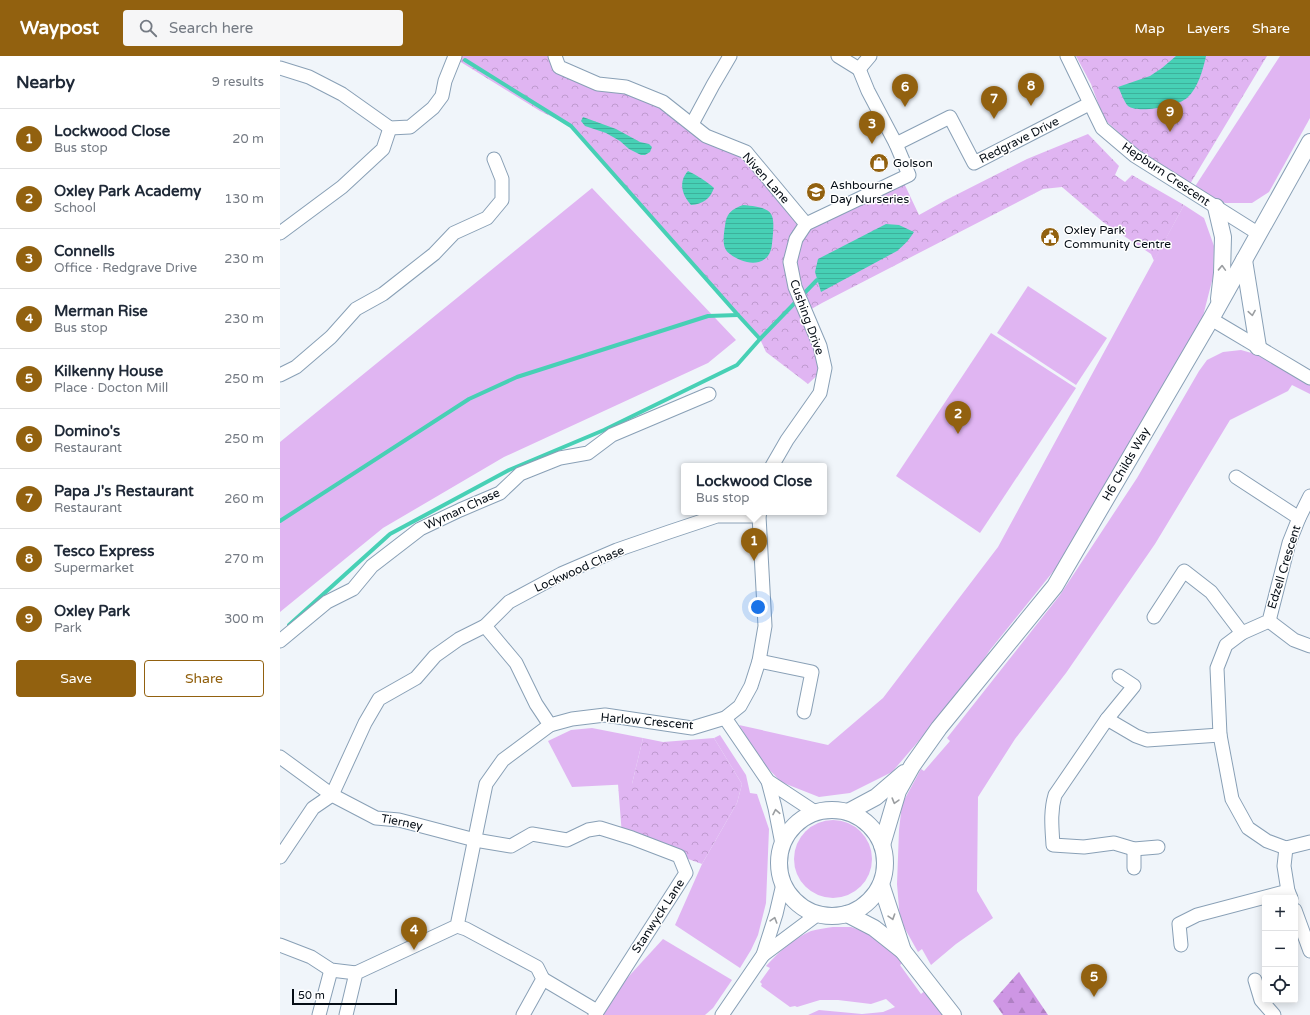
<!DOCTYPE html>
<html lang="en">
<head>
<meta charset="utf-8">
<style>
	:root { --surface:#fff; --page:#f6f6f7; --text:#1f2937; --muted:#747a83; --line:#e0e1e3; --accent:#92610f }
	body { margin:0; font-family:"Varela Round",sans-serif; background:var(--page); color:var(--text) }
	.controls { position:absolute; right:12px; bottom:12px; display:grid; overflow:hidden; border-radius:4px; box-shadow:0 2px 10px #0003 }
	.controls button { width:36px; height:36px; display:grid; place-items:center; padding:0; border:0; border-bottom:1px solid var(--line); background:var(--surface); color:var(--text); font:20px sans-serif }
	.scale { position:absolute; left:12px; bottom:10px; width:105px; box-sizing:border-box; padding-left:4px; border:2px solid #050d15; border-top:0; font-size:11px; line-height:14px; white-space:nowrap; color:#050d15; -webkit-text-stroke:3px #fff; paint-order:stroke }
	.you { position:absolute; left:478px; top:551px; width:14px; height:14px; margin:-10px; border:3px solid #fff; border-radius:50%; background:#1a73e8; box-shadow:0 0 0 6px #1a73e833 }
	.badge { display:grid; place-items:center; width:26px; height:26px; border-radius:50%; background:var(--accent); color:#fff; font-size:13px; font-weight:700 }
	.pin { position:absolute; translate:-50% -33px; filter:drop-shadow(0 1px 2px #0008) }
	.pin::after { content:''; position:absolute; top:21px; width:14px; height:12px; background:inherit; clip-path:polygon(0 0,100% 0,50% 100%) }
	.popup { position:absolute; left:401px; top:407px; width:146px; height:52px; box-sizing:border-box; display:grid; place-content:center; border-radius:4px; background:var(--surface); filter:drop-shadow(0 1px 3px #0005); font-size:13px; white-space:nowrap; color:var(--muted) }
	.popup b { font-size:15px; color:var(--text) }
	.popup::after { content:''; position:absolute; left:50%; top:100%; margin-left:-8px; border:8px solid transparent; border-top-color:var(--surface) }
	.list { margin:0; padding:0; list-style:none }
	h2 { display:flex; justify-content:space-between; align-items:center; height:52px; margin:0; padding:0 16px; font-size:17px }
	h2 small { font-size:13px; font-weight:400; color:var(--muted) }
	.list li { display:grid; grid-template-columns:26px 1fr auto; gap:12px; align-items:center; box-sizing:border-box; height:60px; padding:0 16px; border-top:1px solid var(--line) }
	.list b { display:block; font-size:15px; white-space:nowrap }
	.list p { margin:0; font-size:13px; white-space:nowrap; color:var(--muted) }
	.list em { font-size:13px; font-style:normal; color:var(--muted) }
	.actions { display:flex; gap:8px; padding:12px 16px }
	.actions a { flex:1; padding:9px 0; border:1px solid var(--accent); border-radius:4px; text-align:center; font-size:14px; color:var(--accent) }
	.actions .main { background:var(--accent); color:#fff }
	.icon { flex:none; width:22px; height:22px; fill:none; stroke:currentColor; stroke-width:2; stroke-linecap:round; stroke-linejoin:round }
	.map { position:relative; flex:none; width:1030px; height:959px; overflow:hidden }
	header { display:flex; align-items:center; gap:24px; box-sizing:border-box; height:56px; padding:0 20px; background:var(--accent); color:#fff }
	header strong { font-size:19px }
	nav { display:flex; gap:22px; margin-inline-start:auto; font-size:14px }
	.search { width:280px; height:36px; background:var(--page); display:flex; align-items:center; gap:10px; box-sizing:border-box; padding:0 14px; border-radius:4px; color:var(--muted); font-size:15px }
	main { display:flex }
	aside { flex:1; background:var(--surface) }
	.map>svg:first-child { display:block }
	.green { fill:#e0b5f2 }
	.forest { fill:url(#forest-firs) }
	.park { fill:url(#park-crowns) }
	.water { fill:url(#water-rules) }
	.lines { fill:none; stroke-linecap:round; stroke-linejoin:round }
	.stream { stroke:#47d0b5; stroke-width:4 }
	.minor-casing { stroke:#89a0b6; stroke-width:15 }
	.tertiary-casing { stroke:#89a0b6; stroke-width:18 }
	.minor { stroke:#fff; stroke-width:13 }
	.tertiary { stroke:#fff; stroke-width:16 }
	.oneway { stroke:#9b9ea1 }
	.labels { text-anchor:middle; dominant-baseline:central; stroke-width:3; stroke-linejoin:round; paint-order:stroke }
	.street-label { font-size:12px; fill:#050d15; stroke:#fff }
	.poi-label { font-size:12px; fill:#050d15; stroke:#fff; text-anchor:start }
</style>
</head>
<body>
<header>
<strong>Waypost</strong>
<div class="search"><svg class="icon" aria-label="search" viewBox="0 0 24 24"><circle cx="10" cy="10" r="6"/><path d="M15 15l6 6"/></svg>Search here</div>
<nav><a>Map</a><a>Layers</a><a>Share</a></nav>
</header>
<main>
<aside>
<h2>Nearby<small>9 results</small></h2>
<ul class="list">
<li><span class="badge">1</span><div><b>Lockwood Close</b><p>Bus stop</p></div><em>20 m</em></li>
<li><span class="badge">2</span><div><b>Oxley Park Academy</b><p>School</p></div><em>130 m</em></li>
<li><span class="badge">3</span><div><b>Connells</b><p>Office · Redgrave Drive</p></div><em>230 m</em></li>
<li><span class="badge">4</span><div><b>Merman Rise</b><p>Bus stop</p></div><em>230 m</em></li>
<li><span class="badge">5</span><div><b>Kilkenny House</b><p>Place · Docton Mill</p></div><em>250 m</em></li>
<li><span class="badge">6</span><div><b>Domino's</b><p>Restaurant</p></div><em>250 m</em></li>
<li><span class="badge">7</span><div><b>Papa J's Restaurant</b><p>Restaurant</p></div><em>260 m</em></li>
<li><span class="badge">8</span><div><b>Tesco Express</b><p>Supermarket</p></div><em>270 m</em></li>
<li><span class="badge">9</span><div><b>Oxley Park</b><p>Park</p></div><em>300 m</em></li>
</ul>
<div class="actions"><a class="main">Save</a><a>Share</a></div>
</aside>
<div class="map">
<svg width="1030" height="959" viewBox="0 0 1030 959">
	<defs>
		<pattern id="forest-firs" width="22" height="20" patternUnits="userSpaceOnUse"><rect width="22" height="20" fill="#ce96e4"/><path d="M5 1l3.5 6h-7zM16 11l3.5 6h-7z" fill="#af80c3"/></pattern>
		<pattern id="park-crowns" width="20" height="18" patternUnits="userSpaceOnUse"><rect width="20" height="18" fill="#e0b5f2"/><path d="M2 6a3 3 0 1 1 6 0M12 15a3 3 0 1 1 6 0" fill="none" stroke="#bf9acf"/></pattern>
		<pattern id="water-rules" width="6" height="5" patternUnits="userSpaceOnUse"><rect width="6" height="5" fill="#47d0b5"/><path d="M0 2.5h6" fill="none" stroke="#3db19b"/></pattern>
	</defs>
	<rect width="100%" height="100%" fill="#f0f5fa"/>
	<g class="green">
		<path d="M1000,0H1030V62L989,136L972,147H945L914,132Z"/>
		<path d="M312,132L456,284L428,307L224,401L103,472L0,556V386Z"/>
		<path d="M904,149L924,162L934,190L933,221L922,264L776,512L710,594L686,630L612,716L570,737L539,741L501,726L482,706L459,669L548,689L603,642L718,491Z"/>
		<path d="M748,230L827,282L796,329L717,277Z"/>
		<path d="M711,277L796,332L700,477L616,420Z"/>
		<path d="M961,294L975,298L1030,327V338L1012,329L1008,335L950,364L875,488L786,617L735,683L698,741L697,835L713,862L676,888L651,909L642,893L638,896L620,864L617,828L619,774L622,748L641,713L644,715L670,685L667,682L780,539L857,422L919,315L927,304L943,296Z"/>
		<path d="M312,672L363,682L352,728L292,731L268,685L291,674Z"/>
		<path d="M440,679L466,719L470,737L477,738L489,773L486,847L478,879L471,894L460,912L395,869L422,808L457,747L462,728L434,682Z"/>
		<circle cx="553" cy="803" r="39"/>
		<path d="M553,871H571L589,877L624,906L620,909L641,938L646,934L665,959H528L539,954L582,958L603,956L615,951L606,943L591,948L558,944H540L517,951L515,950L510,951L481,930L482,928L480,926L490,912L486,910C499,896 514,882 531,875C538,873 546,872 553,871Z"/>
		<path d="M383,883L452,924L433,952L425,959H315L317,955Z"/>
	</g>
	<path class="forest" d="M739,916L768,959H723L713,945Z"/>
	<g class="park">
		<path d="M171,0H275L279,11L346,31L466,96L526,168L622,123L639,159L666,144L747,103L808,78L839,110L835,119L845,126L852,119L904,149L874,205L871,198L823,166L782,131L763,133L542,247L526,256L545,312L528,328L486,296L480,283L458,259L291,70L260,55Z"/>
		<path d="M796,0H987L910,128L853,90L824,63L811,28Z"/>
		<path d="M363,682L383,686L434,682L462,728L457,747L422,808L342,779L338,728H352Z"/>
	</g>
	<g class="water">
		<path d="M896,0H926C923,14 918,32 907,42C898,50 858,58 848,50C844,46 841,36 838,31L870,20L882,12Z"/>
		<path d="M303,61L336,73L360,86L369,88L372,91L370,96L365,99H361L349,93L340,85L326,77L305,70L301,65Z"/>
		<path d="M408,115C415,118 429,127 434,132C430,143 423,148 411,149C402,139 398,126 408,115Z"/>
		<path d="M463,149C496,152 495,157 492,188C490,212 465,210 450,198C449,197 447,196 446,194C442,188 444,177 445,170C446,157 452,153 463,149Z"/>
		<path d="M606,168L619,169L634,176C630,183 624,189 617,195L541,236L535,216L538,203Z"/>
	</g>
	<g class="lines">
		<g class="stream">
			<path d="M185,4L291,70L458,259L480,283"/>
			<path d="M0,465L189,343L237,321L428,260L458,259"/>
			<path d="M9,569L110,478L229,414L324,374L457,309L480,283L537,224"/>
		</g>
		<g class="minor-casing">
			<g id="minor">
				<path d="M275,0L279,11L318,28L346,31L383,46L426,80L466,96L526,168"/>
				<path d="M558,0L579,13"/>
				<path d="M787,0L822,72L855,100L979,178"/>
				<path d="M0,12L29,21L62,38L110,72L130,71L153,52L162,40L165,25L175,0"/>
				<path d="M579,13L590,0"/>
				<path d="M412,68L433,29L450,0"/>
				<path d="M616,88L670,61L694,107L809,48"/>
				<path d="M0,177L62,131L103,93L110,72"/>
				<path d="M931,263L1030,322"/>
				<path d="M0,319L16,311L51,281L76,253L103,238L154,198L174,177L207,162L222,144V123L214,103"/>
				<path d="M492,410L507,384L540,337L545,312L540,290L515,231L510,206L516,183L526,168L629,119L616,88L588,35L579,13"/>
				<path d="M956,421L1019,462"/>
				<path d="M1030,440L1019,462L1009,487L989,565L962,577L946,589L937,612L940,679L952,743L968,772L987,785L1006,792L1030,786"/>
				<path d="M874,561L904,515L931,536L962,577"/>
				<path d="M989,565L1014,584L1030,590"/>
				<path d="M205,570L236,607L256,648L270,669"/>
				<path d="M0,585L47,546L73,533L92,510L140,473L180,454L220,437L240,418L280,402L308,397L332,379L429,338"/>
				<path d="M479,605L532,616L524,656"/>
				<path d="M445,662L488,725L535,756"/>
				<path d="M827,663L854,630L839,620"/>
				<path d="M0,701L52,739L96,762L119,764L195,784L231,790L252,778L287,784L308,774L320,772L352,782L399,800L406,817L315,959"/>
				<path d="M488,725L495,752L502,788"/>
				<path d="M878,791L854,793L834,787L804,791L773,789C772,772 770,756 775,739L827,663L856,680L867,684L940,679"/>
				<path d="M1006,792L1004,810L1008,835L1011,842"/>
				<path d="M854,793V812"/>
				<path d="M0,801L33,752L52,739L85,667L99,643L136,622L155,600L179,583L205,570L229,546L281,518L337,494L389,476L437,460H479"/>
				<path d="M1015,854L1030,895"/>
				<path d="M177,870L186,873L257,911L263,923L243,959"/>
				<path d="M0,889L31,901L51,914L76,917"/>
				<path d="M901,889L899,868L917,859L1008,835"/>
				<path d="M483,899L538,858"/>
				<path d="M263,923L317,955"/>
				<path d="M975,924L981,944L994,959"/>
				<path d="M39,959L51,914"/>
				<path d="M66,959L76,917L177,870L206,728L223,704L270,669L292,663L325,659L412,672L445,662L460,650L471,630L479,605L485,570L479,460L480,456"/>
				<path d="M442,959L483,899L496,858L503,828"/>
			</g>
		</g>
		<g class="tertiary-casing">
			<g id="tertiary">
				<path d="M936,151L943,181L942,217L939,243"/>
				<path d="M964,204L978,291"/>
				<circle cx="552" cy="807" r="53"/>
				<path d="M568,756L596,741L624,717"/>
				<path d="M602,789L618,735L632,710L659,672L775,530L931,263L1030,86"/>
				<path d="M601,828L623,895"/>
				<path d="M567,858L594,872L623,895L673,959"/>
			</g>
		</g>
		<use href="#minor" class="minor"/>
		<use href="#tertiary" class="tertiary"/>
	</g>
	<defs><path id="oneway-chevron" d="M-2-3.5L2.5 0L-2 3.5" fill="none" stroke-width="1.6" stroke-linecap="round" stroke-linejoin="round"/></defs>
	<g class="oneway">
		<use href="#oneway-chevron" transform="translate(942 212) rotate(-88)"/>
		<use href="#oneway-chevron" transform="translate(972 257) rotate(81)"/>
		<use href="#oneway-chevron" transform="translate(615 745) rotate(106)"/>
		<use href="#oneway-chevron" transform="translate(496 756) rotate(-101)"/>
		<use href="#oneway-chevron" transform="translate(612 861) rotate(72)"/>
		<use href="#oneway-chevron" transform="translate(494 864) rotate(-73)"/>
	</g>
	<defs>
		<g id="shop-disc" transform="scale(1)"><circle r="9.5" fill="#92610f" stroke="#fff"/><path d="M-5-2.5h2.3a2.7 3.5 0 0 1 5.4 0H5L5.5 6h-11ZM-1.5-2.5h3a1.5 2.3 0 0 0-3 0Z" fill="#fff"/></g>
		<g id="school-disc" transform="scale(1)"><circle r="9.5" fill="#92610f" stroke="#fff"/><path d="M0-5L7-2L0 1L-7-2ZM-4 1L0 2.5L4 1V4Q0 6-4 4Z" fill="#fff"/></g>
		<g id="civic-disc" transform="scale(1)"><circle r="9.5" fill="#92610f" stroke="#fff"/><path d="M-.6-6.5H3V-4.5H.6V-3L4-1V1h2V6H-6V1h2V-1L-.6-3ZM-1.2 2.5V6h2.4V2.5Z" fill="#fff"/></g>
	</defs>
	<g fill-rule="evenodd">
		<use href="#shop-disc" x="599" y="107"/>
		<use href="#school-disc" x="536" y="136"/>
		<use href="#civic-disc" x="770" y="181"/>
	</g>
	<g class="labels">
		<g class="street-label">
			<text transform="translate(739 84) rotate(-27)">Redgrave Drive</text>
			<text transform="translate(886 118) rotate(34)">Hepburn Crescent</text>
			<text transform="translate(486 122) rotate(48)">Niven Lane</text>
			<text transform="translate(527 261) rotate(70)">Cushing Drive</text>
			<text transform="translate(846 408) rotate(-60)">H6 Childs Way</text>
			<text transform="translate(182 453) rotate(-25)">Wyman Chase</text>
			<text transform="translate(1004 511) rotate(-73)">Edzell Crescent</text>
			<text transform="translate(299 513) rotate(-24)">Lockwood Chase</text>
			<text transform="translate(367 665) rotate(5)">Harlow Crescent</text>
			<text transform="translate(122 766) rotate(11)">Tierney</text>
			<text transform="translate(378 860) rotate(-57)">Stanwyck Lane</text>
		</g>
		<g class="poi-label">
			<text x="613" y="107">Golson</text>
			<text x="550" y="129">Ashbourne<tspan x="550" dy="14">Day Nurseries</tspan></text>
			<text x="784" y="174">Oxley Park<tspan x="784" dy="14">Community Centre</tspan></text>
		</g>
	</g>
</svg>
<div class="controls">
<button>+</button>
<button>−</button>
<button><svg class="icon" aria-label="locate" viewBox="0 0 24 24"><circle cx="12" cy="12" r="6"/><path d="M12 2v4M12 18v4M2 12h4M18 12h4"/></svg></button>
</div>
<div class="scale">50 m</div>
<div class="you"></div>
<div class="pin badge" style="left:474px;top:505px">1</div>
<div class="popup"><b>Lockwood Close</b>Bus stop</div>
<div class="pin badge" style="left:678px;top:378px">2</div>
<div class="pin badge" style="left:592px;top:88px">3</div>
<div class="pin badge" style="left:134px;top:894px">4</div>
<div class="pin badge" style="left:814px;top:941px">5</div>
<div class="pin badge" style="left:625px;top:51px">6</div>
<div class="pin badge" style="left:714px;top:63px">7</div>
<div class="pin badge" style="left:751px;top:50px">8</div>
<div class="pin badge" style="left:890px;top:76px">9</div>
</div>
</main>
</body>
</html>
